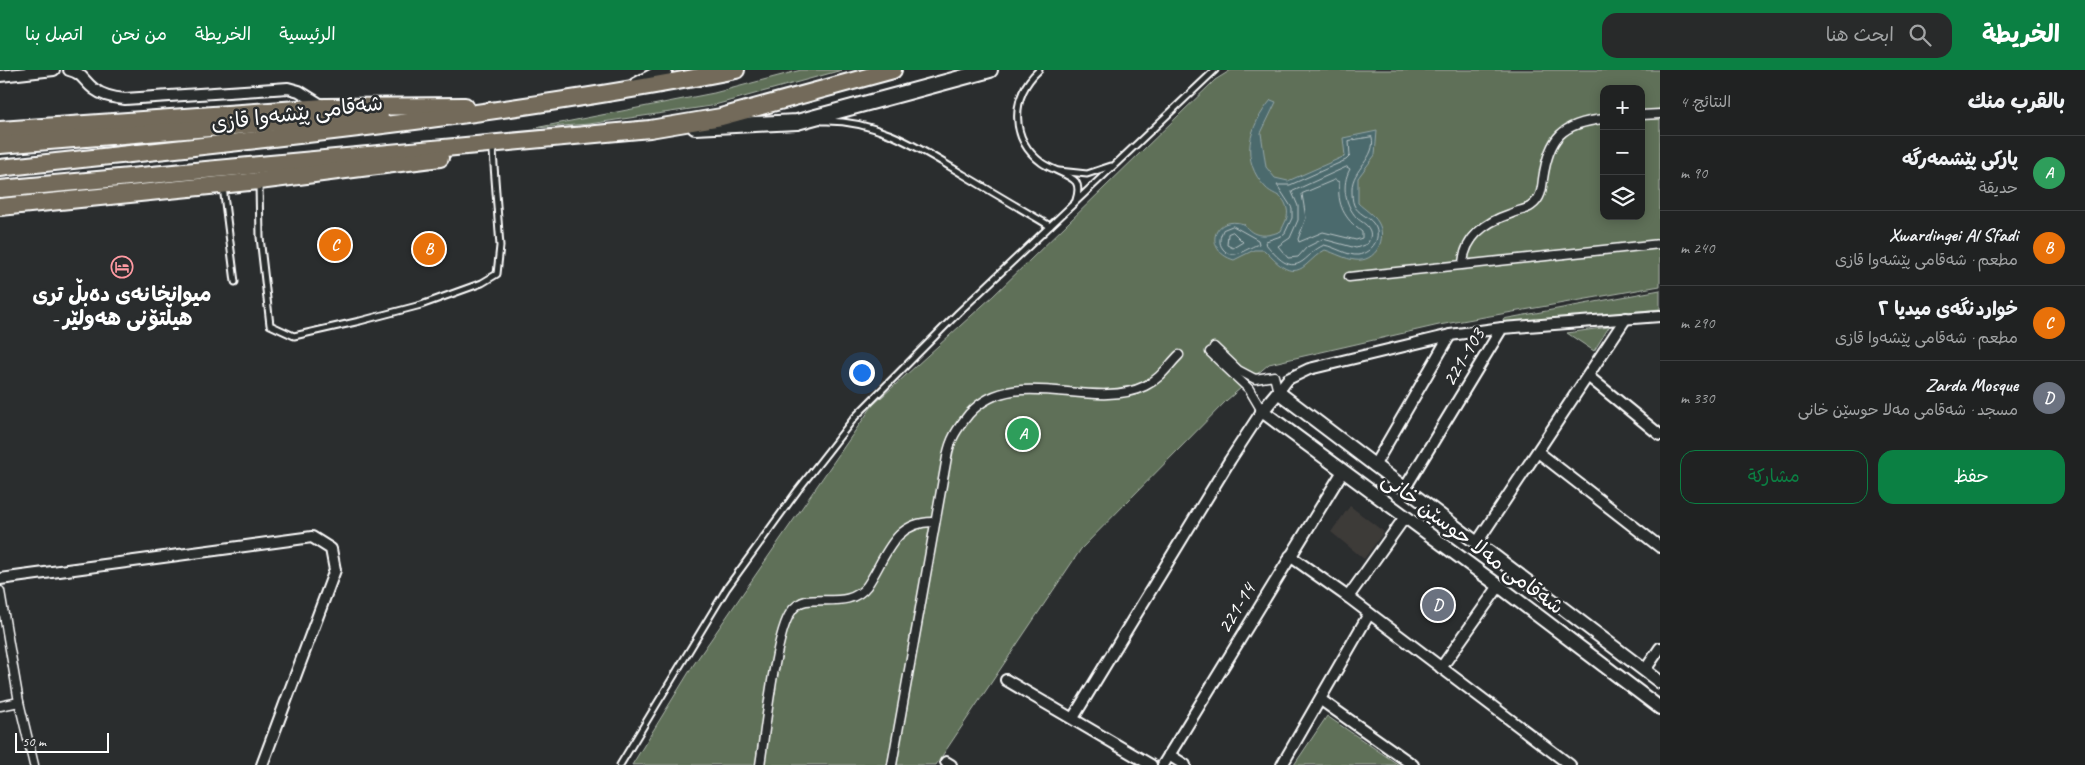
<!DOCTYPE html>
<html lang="ar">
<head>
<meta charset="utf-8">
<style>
	:root { --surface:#202222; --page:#282a2a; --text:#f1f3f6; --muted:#a2a4a5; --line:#3d3f40; --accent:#0b8043 }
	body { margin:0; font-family:Caveat,"Playpen Sans Arabic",sans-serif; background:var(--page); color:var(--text); direction:rtl }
	.controls { position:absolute; right:15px; top:15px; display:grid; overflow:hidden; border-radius:10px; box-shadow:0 2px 12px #0003 }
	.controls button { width:45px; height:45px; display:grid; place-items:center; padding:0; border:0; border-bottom:1px solid var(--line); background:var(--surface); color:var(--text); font:25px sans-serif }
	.scale { position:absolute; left:15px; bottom:12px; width:94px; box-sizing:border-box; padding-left:5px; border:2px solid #fff; border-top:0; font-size:14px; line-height:18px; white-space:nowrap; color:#fff; -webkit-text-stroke:4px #2a2d2e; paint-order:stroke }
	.you { position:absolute; left:861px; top:302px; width:18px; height:18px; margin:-12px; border:4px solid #fff; border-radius:50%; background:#1a73e8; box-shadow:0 0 0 8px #1a73e833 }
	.badge { display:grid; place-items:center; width:32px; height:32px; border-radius:50%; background:var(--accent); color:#fff; font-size:16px; font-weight:700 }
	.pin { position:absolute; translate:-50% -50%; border:2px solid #fff; box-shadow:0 1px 5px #0006 }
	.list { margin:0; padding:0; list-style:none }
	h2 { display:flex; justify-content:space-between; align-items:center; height:65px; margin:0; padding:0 20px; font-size:21px }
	h2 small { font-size:16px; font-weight:400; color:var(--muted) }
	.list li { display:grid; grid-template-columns:32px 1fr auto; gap:15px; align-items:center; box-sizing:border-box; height:75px; padding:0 20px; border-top:1px solid var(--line) }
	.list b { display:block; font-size:19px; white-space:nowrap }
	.list p { margin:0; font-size:16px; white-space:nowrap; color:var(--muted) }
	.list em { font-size:16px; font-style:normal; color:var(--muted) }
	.actions { display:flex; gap:10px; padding:15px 20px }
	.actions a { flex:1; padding:11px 0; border:1px solid var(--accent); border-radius:15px; text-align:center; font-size:18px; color:var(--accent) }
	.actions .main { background:var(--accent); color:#fff }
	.icon { flex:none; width:28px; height:28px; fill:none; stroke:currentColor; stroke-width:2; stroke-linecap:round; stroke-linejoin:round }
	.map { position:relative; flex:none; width:1660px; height:695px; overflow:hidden; direction:ltr }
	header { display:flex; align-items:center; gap:30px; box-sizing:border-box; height:70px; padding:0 25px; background:var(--accent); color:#fff }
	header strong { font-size:24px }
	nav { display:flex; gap:28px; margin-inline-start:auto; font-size:18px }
	.search { width:350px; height:45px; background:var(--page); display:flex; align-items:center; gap:12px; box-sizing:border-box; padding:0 18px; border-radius:15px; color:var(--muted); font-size:19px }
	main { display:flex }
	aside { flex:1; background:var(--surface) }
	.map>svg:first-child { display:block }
	.built { fill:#3d3a39 }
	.green { fill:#5e6f58; stroke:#aeb7ac; fill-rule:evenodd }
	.water { fill:#4c6a6d; stroke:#94a6a7 }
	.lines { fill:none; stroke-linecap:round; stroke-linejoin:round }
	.shore { stroke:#b7c3c5; stroke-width:1 }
	.service-casing { stroke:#fff; stroke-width:9 }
	.pedestrian-casing { stroke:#fff; stroke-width:11 }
	.minor-casing { stroke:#fff; stroke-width:14 }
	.tertiary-casing { stroke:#fff; stroke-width:16 }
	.secondary-casing { stroke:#fff; stroke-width:18 }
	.trunk-casing { stroke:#fff; stroke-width:20 }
	.service { stroke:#2a2d2e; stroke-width:5 }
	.pedestrian { stroke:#2a2d2e; stroke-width:8 }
	.minor { stroke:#2a2d2e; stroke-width:10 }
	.tertiary { stroke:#2a2d2e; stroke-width:12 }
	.secondary { stroke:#2a2d2e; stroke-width:14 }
	.trunk { stroke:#736b5a; stroke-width:16 }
	.labels { text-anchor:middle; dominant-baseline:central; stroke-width:5; stroke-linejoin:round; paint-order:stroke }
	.street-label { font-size:21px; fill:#fff; stroke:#2a2d2e }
	.poi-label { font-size:21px; font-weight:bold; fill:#fff; stroke:#2a2d2e }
</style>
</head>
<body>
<header>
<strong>الخريطة</strong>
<div class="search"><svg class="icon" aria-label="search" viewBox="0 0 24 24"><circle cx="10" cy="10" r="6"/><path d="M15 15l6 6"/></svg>ابحث هنا</div>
<nav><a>الرئيسية</a><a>الخريطة</a><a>من نحن</a><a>اتصل بنا</a></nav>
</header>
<main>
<aside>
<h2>بالقرب منك<small>النتائج: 4</small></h2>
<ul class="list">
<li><span class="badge" style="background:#2e9e5b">A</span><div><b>پارکی پێشمەرگە</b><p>حديقة</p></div><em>90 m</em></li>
<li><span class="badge" style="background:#e8710a">B</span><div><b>Xwardingei Al Sfadi</b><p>مطعم · شەقامی پێشەوا قازی</p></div><em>240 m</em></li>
<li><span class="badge" style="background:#e8710a">C</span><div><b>خواردنگەی میدیا ٢</b><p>مطعم · شەقامی پێشەوا قازی</p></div><em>290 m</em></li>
<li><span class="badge" style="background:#6b7280">D</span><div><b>Zarda Mosque</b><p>مسجد · شەقامی مەلا حوسێن خانی</p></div><em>330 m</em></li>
</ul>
<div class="actions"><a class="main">حفظ</a><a>مشاركة</a></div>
</aside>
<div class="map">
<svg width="1660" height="695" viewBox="0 0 1660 695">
	<rect width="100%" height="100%" fill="#2a2d2e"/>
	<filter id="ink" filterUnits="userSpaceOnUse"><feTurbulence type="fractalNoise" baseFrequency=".02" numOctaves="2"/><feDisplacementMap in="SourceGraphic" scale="10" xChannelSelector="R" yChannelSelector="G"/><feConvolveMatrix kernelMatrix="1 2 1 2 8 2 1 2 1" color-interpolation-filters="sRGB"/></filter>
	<g filter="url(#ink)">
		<path class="built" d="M1350,436L1384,462L1364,489L1331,462Z"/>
		<g class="green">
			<path d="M801,0H842L711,36L589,54L535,58L714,23Z"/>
			<path d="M1231,0H1660V216L1439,255L1269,294L1227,330L1081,479L936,695H632L694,594L873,335L993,226L1215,10ZM1604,19H1641V146H1604Z"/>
			<path d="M1660,220V239L1504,254L1503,249Z"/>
			<path d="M1609,257L1594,281L1567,263Z"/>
			<path d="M1327,646L1399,695H1294Z"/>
		</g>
		<path class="water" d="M1271,30L1276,32L1261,63L1266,97L1275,108L1288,111L1345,86L1343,68L1377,61L1375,85L1358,108V133C1364,139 1374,145 1378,152C1388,168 1376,193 1355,190C1345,189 1335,183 1325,180C1317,184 1313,189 1306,195C1289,210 1276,191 1264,180H1254L1234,190C1203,181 1212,144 1244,154C1253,168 1267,167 1281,161C1284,154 1289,147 1287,139C1284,124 1274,126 1266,118C1239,90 1249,56 1271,30Z"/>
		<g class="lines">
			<g class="shore">
				<path d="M1372,67C1377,88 1352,99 1352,119C1352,124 1352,131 1354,135C1358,144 1368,146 1373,153C1384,166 1372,183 1358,185C1348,186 1335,177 1324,175C1313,180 1311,185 1303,191C1287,203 1274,183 1265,173L1266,171L1284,165L1292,148V138L1277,115H1290L1346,90L1350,86L1349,71Z"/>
				<path d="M1347,97L1350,99C1341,115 1345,135 1357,148C1361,152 1367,154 1369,159C1372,164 1370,170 1367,174L1356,178L1323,169L1307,177L1298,187L1288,188L1278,176L1290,168L1298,150V136L1292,122Z"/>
				<path d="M1335,110L1339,112C1337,135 1344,148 1362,162V168L1356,170L1323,162L1299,172L1298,169L1306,148L1302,124Z"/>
				<path d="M1233,156L1258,170L1259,174C1248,177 1233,192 1223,179C1218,173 1220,167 1223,160Z"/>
				<path d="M1233,162L1243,172L1233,178L1227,175L1228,164Z"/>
			</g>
			<g class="service-casing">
				<g id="service">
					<path d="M1039,0C1010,27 1010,69 1042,93C1050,99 1071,105 1076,112C1079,117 1078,124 1076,130"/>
					<path d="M822,51C876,49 919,78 964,105C992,122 1021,139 1050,156"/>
					<path d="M1059,101L1087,104L1111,96"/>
					<path d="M259,114L260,167L270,255L294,266L360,251L421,235L482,213L497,204L500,176L493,82"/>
					<path d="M223,117L235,212"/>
					<path d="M620,695L727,518L798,420L855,347L958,243L1215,0"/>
				</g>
			</g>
			<g class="pedestrian-casing">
				<g id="pedestrian">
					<path d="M1641,45L1660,44"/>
					<path d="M1463,193C1465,167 1486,152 1510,144C1516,141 1526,140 1531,136C1541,129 1542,119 1543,109C1549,67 1562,53 1604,49"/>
					<path d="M1349,207L1660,174"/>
					<path d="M1214,277L1238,300L1255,309L1274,306L1278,322"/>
					<path d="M1210,282L1249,319L1262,341"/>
					<path d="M0,521L19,632L34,695"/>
					<path d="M0,636L19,632"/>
					<path d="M760,695C765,664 775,563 791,542C794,537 800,532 806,531C827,528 852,536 867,516C886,488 893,451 934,452"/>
					<path d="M892,695L947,387C950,369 957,359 969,344C1014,293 1091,342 1145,316C1160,309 1168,296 1179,285"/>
				</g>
			</g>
			<g class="minor-casing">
				<g id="minor">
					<path d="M69,0C83,3 84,12 94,19C103,26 114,28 125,29L288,18L299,21L323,36"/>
					<path d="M0,6L54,0"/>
					<path d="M1589,307L1660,365"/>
					<path d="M1278,322L1288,309L1309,299L1450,265L1502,258"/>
					<path d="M1538,382L1660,477"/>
					<path d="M1374,396L1450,265"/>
					<path d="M1405,418L1502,258L1660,246"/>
					<path d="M1476,474L1626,248"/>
					<path d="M1290,486L1348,527L1570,695"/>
					<path d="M0,509L312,467L331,479L335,500L262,695"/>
					<path d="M1348,527L1405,447"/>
					<path d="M1441,598L1499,516"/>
					<path d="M1645,600L1660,578"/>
					<path d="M1006,610L1151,695"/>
					<path d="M1321,630L1413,695"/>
					<path d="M1073,648L1230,390L1262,341"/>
					<path d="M1169,685L1185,695"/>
					<path d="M946,692L951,695"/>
					<path d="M1163,695L1343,401"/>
					<path d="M1282,695L1369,544"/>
				</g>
			</g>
			<g class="tertiary-casing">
				<path id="tertiary" d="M1660,612L1278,322L1262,341L1499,516L1660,638"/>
			</g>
			<g class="secondary-casing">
				<g id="secondary">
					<path d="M635,16L665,0"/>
					<path d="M695,57L797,52L990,0"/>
				</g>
			</g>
			<g class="trunk-casing">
				<g id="trunk">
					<path d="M0,60L325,37L465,36"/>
					<path d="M0,75L380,44"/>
					<path d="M0,98C246,71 493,48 736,0"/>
					<path d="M0,119L650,59L721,47L893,0"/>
					<path d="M0,137L259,111L440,88"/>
				</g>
			</g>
			<use href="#service" class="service"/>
			<use href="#pedestrian" class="pedestrian"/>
			<use href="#minor" class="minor"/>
			<use href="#tertiary" class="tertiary"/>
			<use href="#secondary" class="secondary"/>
			<use href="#trunk" class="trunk"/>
		</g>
	</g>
	<defs>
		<g id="hotel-ring" transform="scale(1.125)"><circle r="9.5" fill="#2a2d2e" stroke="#ff9aa2" stroke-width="1.5"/><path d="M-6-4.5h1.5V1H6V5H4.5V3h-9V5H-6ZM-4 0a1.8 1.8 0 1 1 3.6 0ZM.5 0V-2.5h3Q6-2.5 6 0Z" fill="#ff9aa2"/></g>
	</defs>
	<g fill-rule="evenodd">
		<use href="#hotel-ring" x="122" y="197"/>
	</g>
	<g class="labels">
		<g class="street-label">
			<text transform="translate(297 43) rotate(-7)">شەقامی پێشەوا قازی</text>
			<text transform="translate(1463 287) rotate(-59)">221-103</text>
			<text transform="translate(1473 473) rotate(37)">شەقامی مەلا حوسێن خانی</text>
			<text transform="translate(1236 538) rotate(-59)">221-14</text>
		</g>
		<g class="poi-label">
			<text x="122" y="224">میوانخانەی دەبڵ تری<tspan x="122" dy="24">- هیڵتۆنی هەولێر</tspan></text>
		</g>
	</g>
</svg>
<div class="controls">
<button>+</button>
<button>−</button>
<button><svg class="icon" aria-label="layers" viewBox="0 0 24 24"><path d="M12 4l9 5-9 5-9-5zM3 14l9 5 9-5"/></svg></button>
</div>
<div class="scale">50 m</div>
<div class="you"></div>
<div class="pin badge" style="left:1023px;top:364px;background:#2e9e5b">A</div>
<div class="pin badge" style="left:429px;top:179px;background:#e8710a">B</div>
<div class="pin badge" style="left:335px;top:175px;background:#e8710a">C</div>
<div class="pin badge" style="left:1438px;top:535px;background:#6b7280">D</div>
</div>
</main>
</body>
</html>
